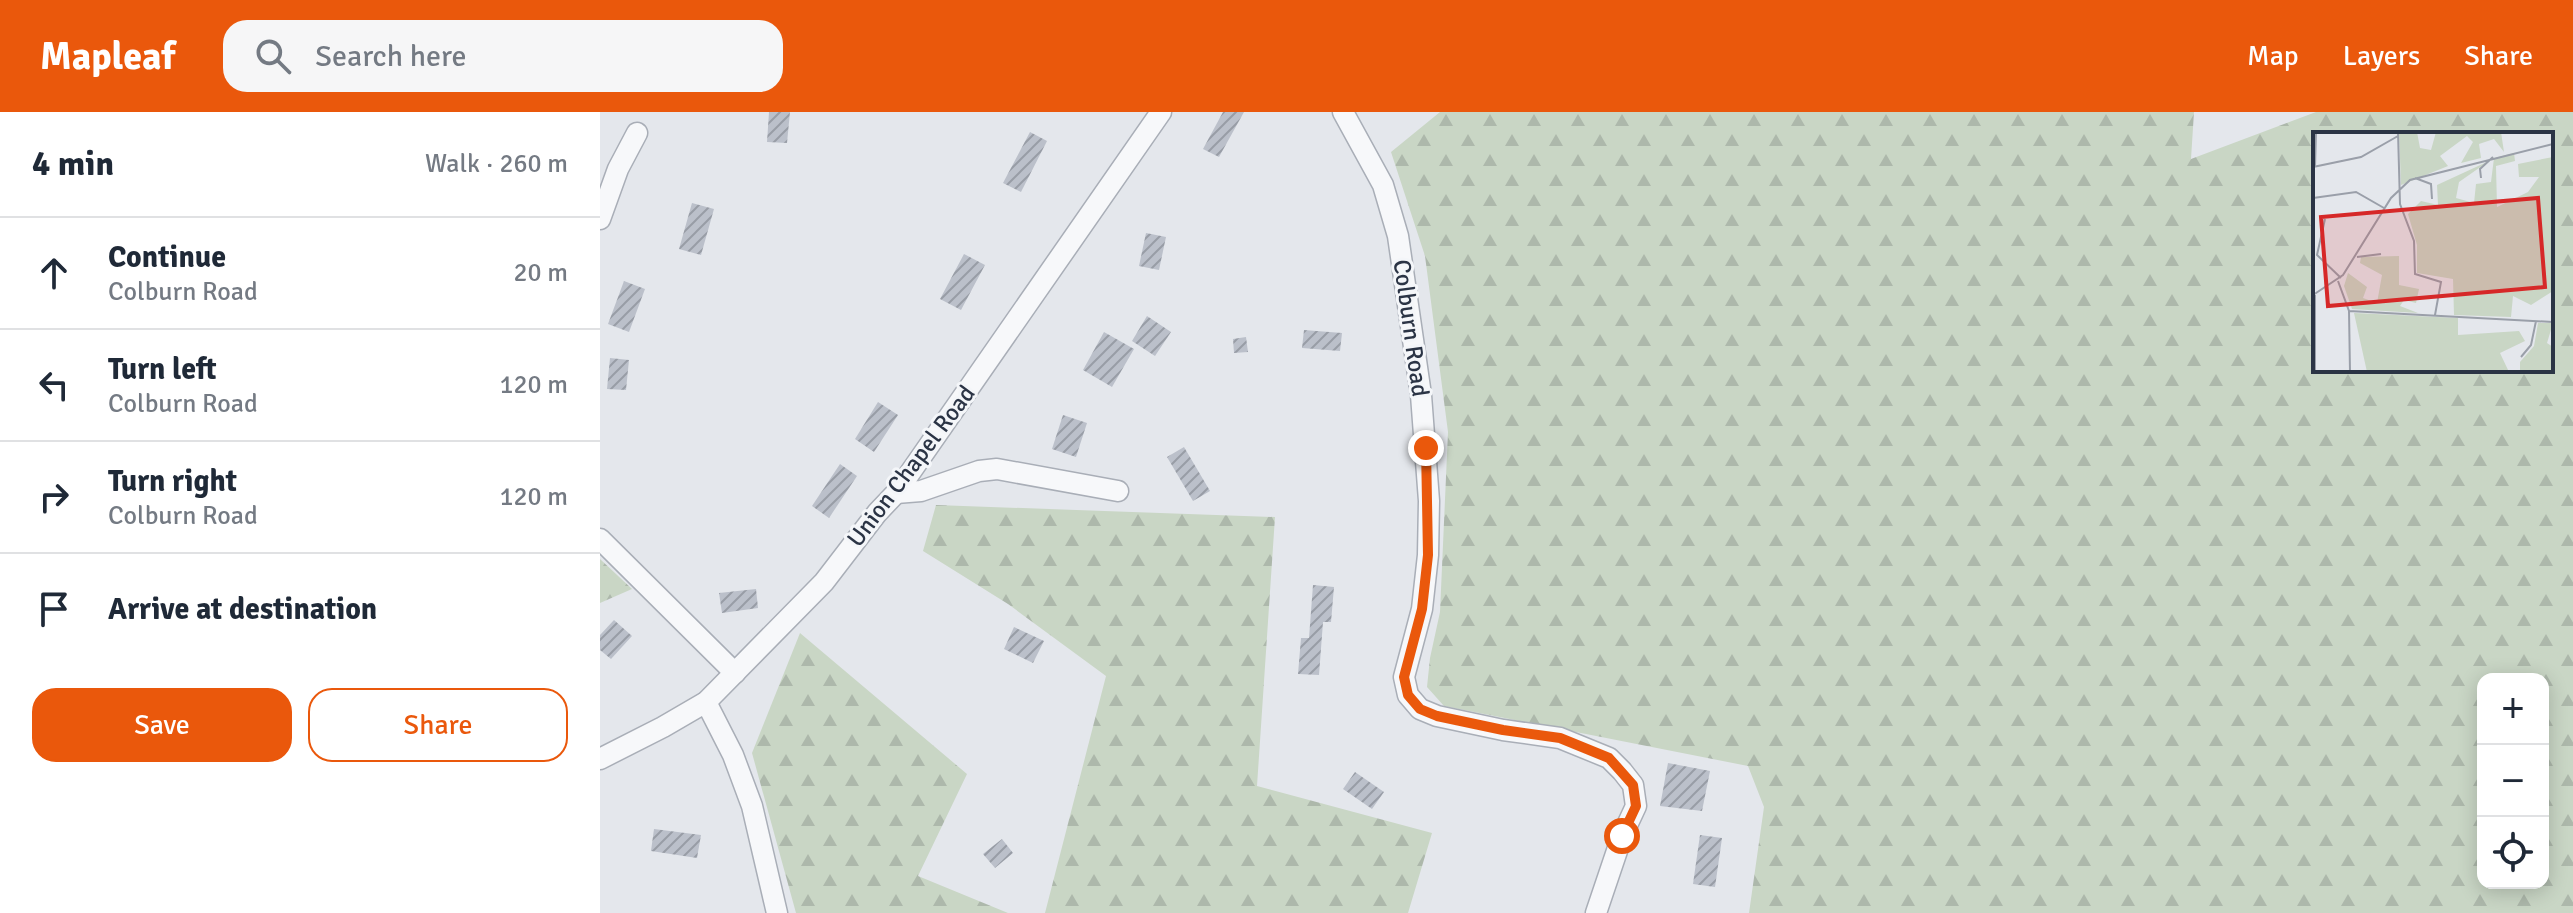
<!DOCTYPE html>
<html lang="en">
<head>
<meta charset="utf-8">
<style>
	:root { --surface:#fff; --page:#f6f6f7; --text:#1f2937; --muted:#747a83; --line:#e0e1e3; --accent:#ea580c }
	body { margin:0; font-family:Signika,sans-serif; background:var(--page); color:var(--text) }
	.controls { position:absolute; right:24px; bottom:24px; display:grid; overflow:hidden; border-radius:16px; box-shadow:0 4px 20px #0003 }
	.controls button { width:72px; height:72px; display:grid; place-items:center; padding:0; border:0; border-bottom:2px solid var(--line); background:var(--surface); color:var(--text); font:40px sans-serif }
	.stop { position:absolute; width:24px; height:24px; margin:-18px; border:6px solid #ea580c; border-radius:50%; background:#fff }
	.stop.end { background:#ea580c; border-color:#fff; box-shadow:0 2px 8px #0008 }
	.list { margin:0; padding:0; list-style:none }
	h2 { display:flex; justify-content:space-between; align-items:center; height:104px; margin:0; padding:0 32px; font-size:34px }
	h2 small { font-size:26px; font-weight:400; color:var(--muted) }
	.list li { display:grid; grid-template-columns:52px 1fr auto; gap:24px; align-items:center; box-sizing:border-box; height:112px; padding:0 32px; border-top:2px solid var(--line) }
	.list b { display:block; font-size:30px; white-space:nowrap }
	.list p { margin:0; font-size:26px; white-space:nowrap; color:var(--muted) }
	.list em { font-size:26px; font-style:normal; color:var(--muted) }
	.actions { display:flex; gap:16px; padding:24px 32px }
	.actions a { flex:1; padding:18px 0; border:2px solid var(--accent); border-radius:24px; text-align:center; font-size:28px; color:var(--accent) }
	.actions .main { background:var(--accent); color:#fff }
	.icon { flex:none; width:44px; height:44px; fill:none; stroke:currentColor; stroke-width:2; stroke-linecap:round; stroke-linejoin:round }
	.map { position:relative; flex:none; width:1973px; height:801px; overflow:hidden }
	header { display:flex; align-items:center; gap:48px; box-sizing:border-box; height:112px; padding:0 40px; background:var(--accent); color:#fff }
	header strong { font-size:38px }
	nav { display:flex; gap:44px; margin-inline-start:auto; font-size:28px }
	.search { width:560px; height:72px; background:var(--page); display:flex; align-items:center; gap:20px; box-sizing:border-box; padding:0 28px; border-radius:24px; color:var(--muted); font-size:30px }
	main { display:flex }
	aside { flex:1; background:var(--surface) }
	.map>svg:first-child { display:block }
	.forest { fill:url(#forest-firs); fill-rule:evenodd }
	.building { fill:url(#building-hatch) }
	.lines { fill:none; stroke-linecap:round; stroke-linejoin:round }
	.minor-casing { stroke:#a9aeb7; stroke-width:23 }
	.minor { stroke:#f7f8fa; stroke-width:20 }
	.route { stroke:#ea580c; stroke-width:10 }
	.labels { text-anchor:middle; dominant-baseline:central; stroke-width:6; stroke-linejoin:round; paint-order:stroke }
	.street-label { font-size:24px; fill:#2b3445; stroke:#f4f6f9 }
	.inset-road { fill:none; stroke:#9a9fa9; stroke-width:2 }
	.view { fill:#d62828; fill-opacity:0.15; stroke:#d62828; stroke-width:4 }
	.inset-edge { fill:none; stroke:#2b3445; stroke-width:4 }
</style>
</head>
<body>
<header>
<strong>Mapleaf</strong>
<div class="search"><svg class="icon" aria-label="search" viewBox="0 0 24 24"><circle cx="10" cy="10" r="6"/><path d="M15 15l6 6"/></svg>Search here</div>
<nav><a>Map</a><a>Layers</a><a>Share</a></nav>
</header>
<main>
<aside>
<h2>4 min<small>Walk · 260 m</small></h2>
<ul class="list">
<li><svg class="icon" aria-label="ahead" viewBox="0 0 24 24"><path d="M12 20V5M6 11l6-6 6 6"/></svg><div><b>Continue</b><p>Colburn Road</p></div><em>20 m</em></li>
<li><svg class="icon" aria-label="left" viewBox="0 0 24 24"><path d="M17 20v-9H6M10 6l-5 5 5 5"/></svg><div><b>Turn left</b><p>Colburn Road</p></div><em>120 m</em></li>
<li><svg class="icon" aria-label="right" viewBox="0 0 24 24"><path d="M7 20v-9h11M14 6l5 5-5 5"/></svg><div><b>Turn right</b><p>Colburn Road</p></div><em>120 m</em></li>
<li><svg class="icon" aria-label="arrive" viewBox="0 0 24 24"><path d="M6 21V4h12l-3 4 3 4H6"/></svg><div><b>Arrive at destination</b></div></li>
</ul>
<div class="actions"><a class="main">Save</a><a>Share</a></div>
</aside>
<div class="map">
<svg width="1973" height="801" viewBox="0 0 1973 801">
	<defs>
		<pattern id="forest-firs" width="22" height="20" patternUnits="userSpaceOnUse" patternTransform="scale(2)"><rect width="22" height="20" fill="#c9d6c5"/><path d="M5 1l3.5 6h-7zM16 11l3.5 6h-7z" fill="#adb8ab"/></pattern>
		<pattern id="building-hatch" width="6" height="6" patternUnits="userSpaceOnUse" patternTransform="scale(2)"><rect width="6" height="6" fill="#bbc0ca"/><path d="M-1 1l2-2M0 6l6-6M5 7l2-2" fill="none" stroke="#989da6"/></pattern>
	</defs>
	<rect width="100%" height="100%" fill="#e4e7ec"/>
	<g class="forest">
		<path d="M840,0H1594L1591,47L1716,0H1973V801H1149L1164,695L1148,654L844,594L827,575L830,546L840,500L848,320L825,144L791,40ZM1715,22H1951V258H1715ZM1883,567H1943V771H1883Z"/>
		<path d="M336,393L675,405L657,674L832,721L808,801H445L506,564L408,492L323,439Z"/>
		<path d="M0,447L32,477L0,491Z"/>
		<path d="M200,521L367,662L318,764L408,801H196L152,641Z"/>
	</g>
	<g class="building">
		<path d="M169,0H190L187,31L167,30Z"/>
		<path d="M623,0H644L619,45L603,37Z"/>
		<path d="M430,20L447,29L421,80L403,71Z"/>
		<path d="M92,91L114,97L101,143L79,137Z"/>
		<path d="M546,121L566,125L559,158L539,154Z"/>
		<path d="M364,142L385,153L361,198L340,187Z"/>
		<path d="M24,169L45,177L29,220L8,212Z"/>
		<path d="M547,204L571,220L555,244L532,229Z"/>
		<path d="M704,218L742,221L740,239L702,236Z"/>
		<path d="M504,220L534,237L512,275L483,258Z"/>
		<path d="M646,225L648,240L634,241L633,227Z"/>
		<path d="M10,246L29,248L26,278L7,277Z"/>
		<path d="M278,290L298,303L274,340L255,327Z"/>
		<path d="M463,303L487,311L476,345L452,337Z"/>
		<path d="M584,335L610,379L593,389L567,345Z"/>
		<path d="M240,352L257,364L229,406L212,394Z"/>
		<path d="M713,473L734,475L731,510H723L719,563L698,562L701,526H709Z"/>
		<path d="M156,477L158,496L122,501L119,481Z"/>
		<path d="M14,508L32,524L11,547L0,538V523Z"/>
		<path d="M414,515L444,529L433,551L404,537Z"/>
		<path d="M1068,651L1110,659L1102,699L1060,694Z"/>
		<path d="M755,660L784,680L772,697L743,677Z"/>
		<path d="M54,717L101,723L97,746L51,739Z"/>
		<path d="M1100,723L1122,726L1115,775L1093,772Z"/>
		<path d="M402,727L413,741L395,756L383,742Z"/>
	</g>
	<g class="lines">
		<g class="minor-casing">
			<g id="minor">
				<path d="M743,0L783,73L798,124L821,283L829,389L828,443L822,497L804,565L808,583L820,597L837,604L903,618L960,626L1009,646L1022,659L1033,673L1036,694L1022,724L996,801"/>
				<path d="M0,107L18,57L37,21"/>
				<path d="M296,381L321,379L379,359L397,357L518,379"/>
				<path d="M0,427L135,561"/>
				<path d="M106,590L133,643L152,694L177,801"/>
				<path d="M0,647L63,615L106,590L224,470L277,401L296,381L561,0"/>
			</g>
		</g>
		<use href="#minor" class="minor"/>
	</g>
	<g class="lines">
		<path class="route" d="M826,336L828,443L822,497L804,565L808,583L820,597L837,604L903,618L960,626L1009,646L1033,673L1036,694L1022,724"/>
	</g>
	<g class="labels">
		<g class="street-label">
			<text transform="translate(811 216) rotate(82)">Colburn Road</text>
			<text transform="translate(311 354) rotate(-53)">Union Chapel Road</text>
		</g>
	</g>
	<g transform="translate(1713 20)">
		<rect width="240" height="240" fill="#e4e7ec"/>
		<path d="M86,0H104L107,16L118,18L123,0H188L191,20L181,7L166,12L168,26L148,31L160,10L154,4L127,24L135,34L88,53ZM201,21L202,29L183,34L184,75L215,60L226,45H206L205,32L240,25V159L218,173L200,164L198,185L141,183L140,147L104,141V113L95,82L108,69L125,73L124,53L176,29L146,50L143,66L161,71L163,52L178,50L181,26ZM86,124V153L106,157L103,171L91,168L87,174L105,181L39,177L31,154L35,141L54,155L50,166L64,171L69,143L47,131L48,125ZM41,181L145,186V203L206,199L212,209L187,221L196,240H54ZM225,191H240L234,211L240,215V240H207V230L221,214Z" fill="#c9d6c5"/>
		<path class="inset-road" d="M85,0L87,72L101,109L102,142L128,150L122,183M0,35L48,25L85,4M2,35L3,0M102,46L118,52L119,67M168,46L167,37L180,25M0,66L43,60L71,76M12,87L4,123L28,146M44,125L68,122M25,149L36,179L37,240M0,163L30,143L78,66L97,48L240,12M2,163V240M36,179L240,190M208,225L218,213L223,189"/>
		<path class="view" d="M225,66L232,155L15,174L8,85Z"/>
		<rect width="240" height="240" class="inset-edge"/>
	</g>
</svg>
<div class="controls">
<button>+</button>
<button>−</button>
<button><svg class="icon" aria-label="locate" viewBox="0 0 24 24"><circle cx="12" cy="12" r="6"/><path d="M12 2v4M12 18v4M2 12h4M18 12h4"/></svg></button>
</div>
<div class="stop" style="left:1022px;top:724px"></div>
<div class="stop end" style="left:826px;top:336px"></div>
</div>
</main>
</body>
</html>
